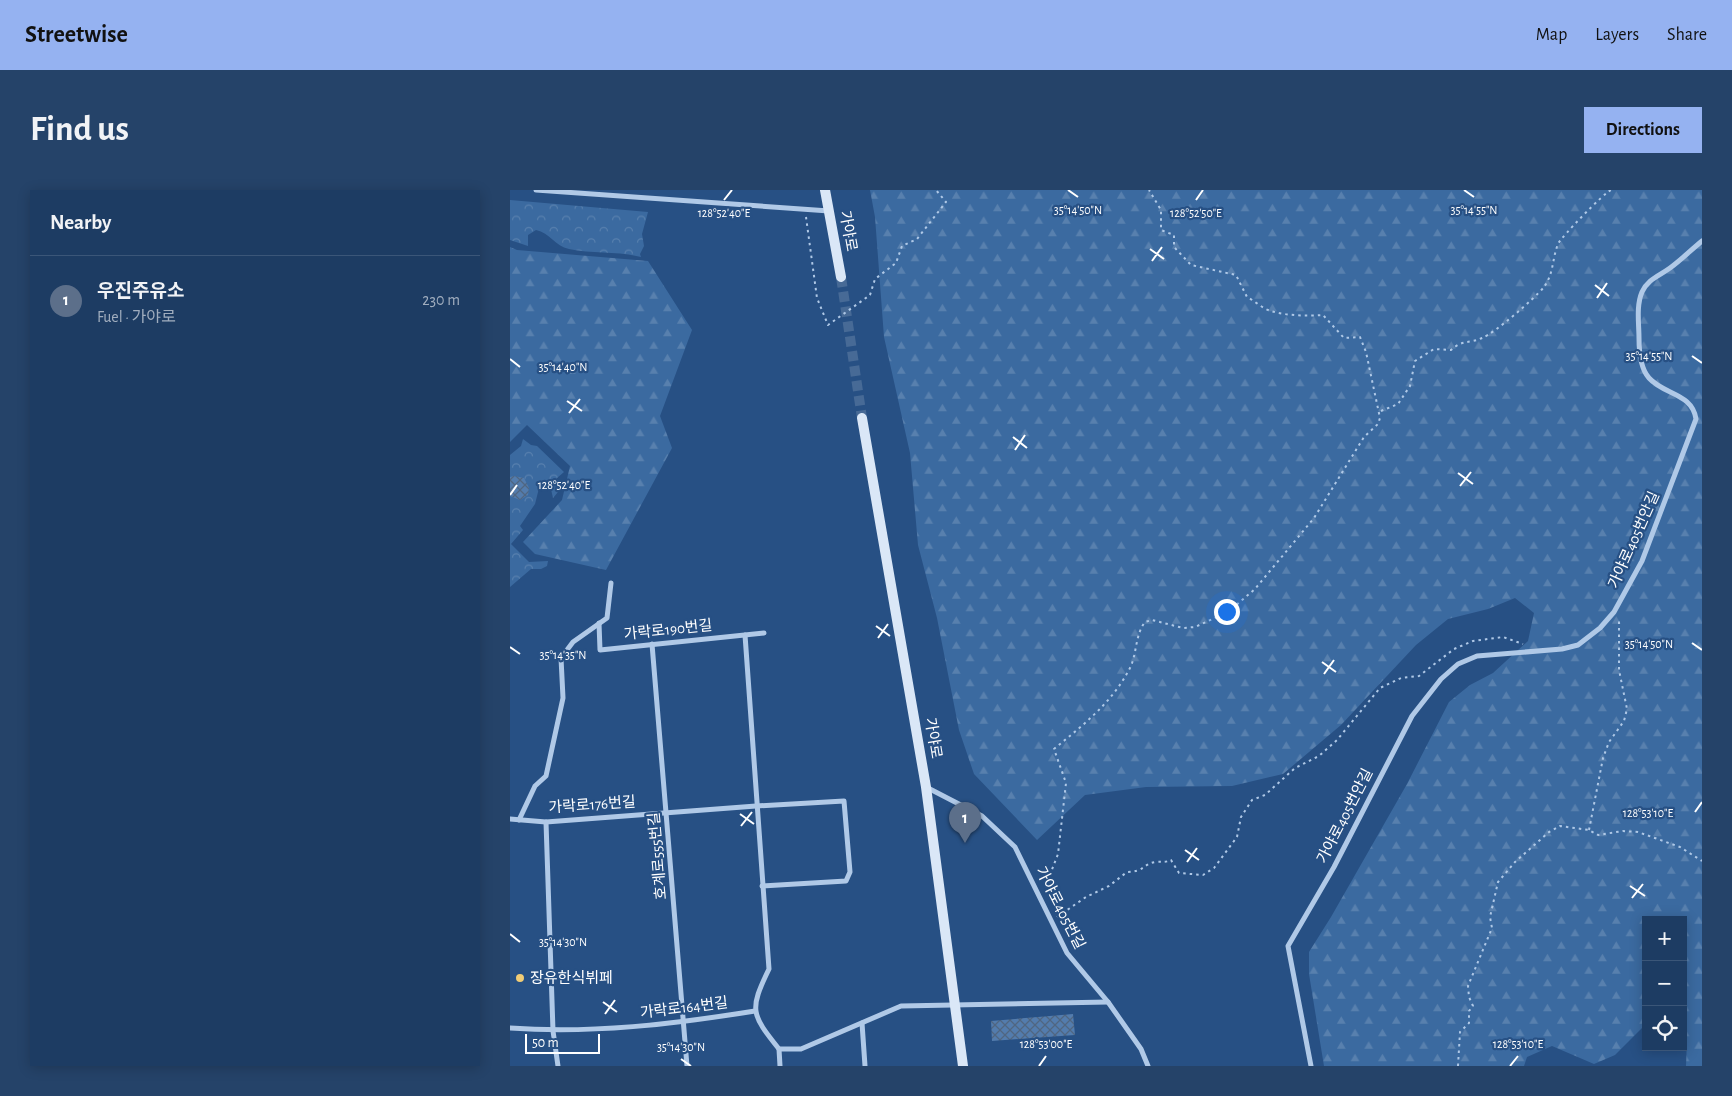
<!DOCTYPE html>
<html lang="en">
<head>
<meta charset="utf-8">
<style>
	:root { --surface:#1d3c63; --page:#254369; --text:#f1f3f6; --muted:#a0adbe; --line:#3b5678; --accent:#95b2f1 }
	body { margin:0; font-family:"Alegreya Sans","Noto Sans KR",sans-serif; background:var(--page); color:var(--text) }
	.controls { position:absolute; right:15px; bottom:15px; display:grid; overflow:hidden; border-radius:0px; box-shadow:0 2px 12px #0003 }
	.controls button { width:45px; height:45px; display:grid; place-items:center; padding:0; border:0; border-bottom:1px solid var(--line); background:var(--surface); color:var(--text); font:25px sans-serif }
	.scale { position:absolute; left:15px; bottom:12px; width:75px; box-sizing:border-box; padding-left:5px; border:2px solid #fff; border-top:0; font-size:14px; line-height:18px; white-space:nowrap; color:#fff; -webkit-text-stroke:4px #275084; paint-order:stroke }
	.you { position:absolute; left:716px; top:421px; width:18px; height:18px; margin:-12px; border:4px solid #fff; border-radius:50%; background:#1a73e8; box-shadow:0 0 0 8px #1a73e833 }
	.badge { display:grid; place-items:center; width:32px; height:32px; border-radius:50%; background:var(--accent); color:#fff; font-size:16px; font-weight:700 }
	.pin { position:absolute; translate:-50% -41px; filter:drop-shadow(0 1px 2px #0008) }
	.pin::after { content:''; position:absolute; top:26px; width:18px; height:15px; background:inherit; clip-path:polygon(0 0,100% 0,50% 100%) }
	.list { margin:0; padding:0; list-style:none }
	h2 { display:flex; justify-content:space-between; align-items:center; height:65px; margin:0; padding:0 20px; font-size:21px }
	h2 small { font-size:16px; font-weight:400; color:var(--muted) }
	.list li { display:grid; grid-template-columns:32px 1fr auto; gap:15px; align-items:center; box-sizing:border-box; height:90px; padding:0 20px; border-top:1px solid var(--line) }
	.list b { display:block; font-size:19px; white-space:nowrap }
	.list p { margin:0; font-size:16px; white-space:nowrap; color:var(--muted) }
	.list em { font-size:16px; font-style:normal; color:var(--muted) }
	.icon { flex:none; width:28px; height:28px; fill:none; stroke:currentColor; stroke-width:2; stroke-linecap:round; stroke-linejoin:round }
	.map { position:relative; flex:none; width:1192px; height:876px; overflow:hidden; border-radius:0px }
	header { display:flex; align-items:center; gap:30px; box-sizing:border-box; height:70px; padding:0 25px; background:var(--accent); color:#111 }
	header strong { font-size:24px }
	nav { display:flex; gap:28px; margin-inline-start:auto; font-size:18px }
	.intro { display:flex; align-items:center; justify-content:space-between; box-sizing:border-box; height:120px; padding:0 30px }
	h1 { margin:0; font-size:35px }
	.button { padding:12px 22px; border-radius:0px; background:var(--accent); color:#111; font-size:18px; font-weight:700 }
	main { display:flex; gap:30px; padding:0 30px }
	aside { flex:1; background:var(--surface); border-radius:0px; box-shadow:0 2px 12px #0003 }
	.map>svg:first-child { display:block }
	.forest { fill:url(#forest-firs) }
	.park { fill:url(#park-crowns) }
	.building { fill:url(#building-cross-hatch) }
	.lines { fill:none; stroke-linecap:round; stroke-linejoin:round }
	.secondary-tunnel { stroke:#476a96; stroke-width:10; stroke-dasharray:10 5; stroke-linecap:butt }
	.path { stroke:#b0c9e7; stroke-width:2; stroke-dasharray:2.5 4; stroke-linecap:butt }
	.minor { stroke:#b0c9e7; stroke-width:5 }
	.secondary { stroke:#dae7f7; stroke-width:10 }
	.ticks { fill:none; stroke:#fff; stroke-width:2 }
	.poi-dot { fill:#f0cc76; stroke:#275084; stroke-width:2 }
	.labels { text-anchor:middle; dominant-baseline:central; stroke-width:4.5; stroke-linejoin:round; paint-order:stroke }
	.street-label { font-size:15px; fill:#fff; stroke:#275084 }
	.poi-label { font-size:15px; fill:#fff; stroke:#275084; text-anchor:start }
	.ticks-label { font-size:12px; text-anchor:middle; fill:#fff; stroke:#275084; stroke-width:4.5; stroke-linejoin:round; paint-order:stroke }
</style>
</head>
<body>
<header>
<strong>Streetwise</strong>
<nav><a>Map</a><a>Layers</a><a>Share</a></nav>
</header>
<div class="intro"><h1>Find us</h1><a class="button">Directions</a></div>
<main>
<aside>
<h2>Nearby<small></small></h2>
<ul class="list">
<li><span class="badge" style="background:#5c6f8a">1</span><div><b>우진주유소</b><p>Fuel · 가야로</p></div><em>230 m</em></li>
</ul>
</aside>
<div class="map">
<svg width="1192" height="876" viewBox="0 0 1192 876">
	<defs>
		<pattern id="forest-firs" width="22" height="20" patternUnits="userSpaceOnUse" patternTransform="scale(1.25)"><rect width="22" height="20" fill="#3b6aa0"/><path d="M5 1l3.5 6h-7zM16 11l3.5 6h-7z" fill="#5880ae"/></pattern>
		<pattern id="park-crowns" width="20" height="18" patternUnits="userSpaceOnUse" patternTransform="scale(1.25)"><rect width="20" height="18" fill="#3b6aa0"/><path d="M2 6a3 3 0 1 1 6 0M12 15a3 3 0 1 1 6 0" fill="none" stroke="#5880ae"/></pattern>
		<pattern id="building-cross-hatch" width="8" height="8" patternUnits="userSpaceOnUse" patternTransform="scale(1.25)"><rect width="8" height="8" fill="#537cad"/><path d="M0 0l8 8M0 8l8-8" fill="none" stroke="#506681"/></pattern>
	</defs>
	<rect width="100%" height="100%" fill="#275084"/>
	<g class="forest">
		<path d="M360,0H1192V876H1176L1177,850L1173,846V730H1136V834L1105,865L1084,874L1042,856L1017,867L1014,876H814L799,784V762L821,727L897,594L939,512L960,495L983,483L1018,451L1024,423L1005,408L978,419L938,429L906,455L831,535L773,584L722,596L636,597L575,605L527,650L464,584L449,540L427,428L408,355L400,263L374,147L365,27Z"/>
		<path d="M0,57L7,60L138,71L182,140L150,226L162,258L96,380L25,364L13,352L52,310L60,276L17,235L0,252Z"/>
	</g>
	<g class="park">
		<path d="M0,10L138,22L132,44L134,56L130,64L131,67C108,61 83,64 59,59C45,56 40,43 26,40L18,45V56L0,50Z"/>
		<path d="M13,249L21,255L27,256L54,282L47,288L48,302L43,308L41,299L35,294L29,298L25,314L10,336L13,340L1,354L19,372L38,371L37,376L31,379H21L0,397V265L11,256Z"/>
	</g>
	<g class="building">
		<path d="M4,286L14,288L19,298L18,305L10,310L0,306V287Z"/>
		<path d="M563,824L565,845L482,851L481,831Z"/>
	</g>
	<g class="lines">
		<path class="secondary-tunnel" d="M331,87L352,228"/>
		<g class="path">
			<path d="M296,27L307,108L318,135L360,105L365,89L386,73L392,56L407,49L436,12L426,0"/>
			<path d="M871,221L888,214L900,196L905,171L924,159L941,160C953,149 959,154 972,148C985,143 1025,108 1034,97C1044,83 1042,69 1048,54C1051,47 1094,3 1101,0"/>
			<path d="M1079,640L1093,568L1099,552L1114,531L1117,519L1109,480V428"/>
			<path d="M537,704L536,695L548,664L556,593L544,559C573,535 602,513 620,478C627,464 625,445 635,432L642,430L673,438L685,437L718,422L745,399L804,328L854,247L868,234L870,228L856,162L850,147L834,148L813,125C797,126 777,126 761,121C753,119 745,111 737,107L726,85L681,75L664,57V45L651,40V20L639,0"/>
			<path d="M547,727L576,707L599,696L617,682C634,682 633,674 645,672C651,671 655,673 661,670L669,683L693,685L704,678L727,647L731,627L742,610L755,605L785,578L809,566L827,550L870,498L891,488L909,486L944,459L963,451L993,447L1013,454"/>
			<path d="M948,876L950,842L959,833V821L963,816L959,807L958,796L982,738L980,727L988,692L1005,672L1039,642L1050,636L1079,640L1088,645L1113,641L1128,642L1170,657L1192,671"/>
		</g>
		<g class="minor">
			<path d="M26,0L319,21"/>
			<path d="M89,433L90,460L254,443"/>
			<path d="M235,445L259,779C239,820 241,824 269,859H291L391,816L598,812"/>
			<path d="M142,454L177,876"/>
			<path d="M416,597L472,626L505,657L557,763L598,812L631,859L638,876"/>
			<path d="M0,629L36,632L246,616L334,611L340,682L336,691L252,696"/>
			<path d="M9,630L25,596L36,586L53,508L51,468L63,452L97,428L101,393"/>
			<path d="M36,632L43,841L48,876"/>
			<path d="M352,833L355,876"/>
			<path d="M0,838C82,844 164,834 245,821"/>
			<path d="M269,859L270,876"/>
			<path d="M801,876L778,756L824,677L902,526L931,489L948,474L967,466L1052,459L1068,455L1090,438L1104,422L1132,371L1186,229C1182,203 1154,205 1139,188C1130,178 1129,161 1129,148C1129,134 1126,116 1132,102C1138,89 1149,86 1160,78C1171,70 1181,60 1192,51"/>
		</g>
		<g class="secondary">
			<path d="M315,0L331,87"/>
			<path d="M352,228L416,597L453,876"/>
		</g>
	</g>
	<path class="ticks" d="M558,0L568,7M954,0L964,7M214,10L222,0M686,10L693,0M640,59L654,69M642,71L652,57M1085,95L1099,106M1087,108L1097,93M1182,166L1192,173M0,169L10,177M57,211L72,221M59,223L70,209M503,247L517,258M505,260L515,245M948,283L963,294M950,296L961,282M0,305L7,295M366,436L380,446M368,448L378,434M1182,453L1192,460M0,457L10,464M812,472L826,482M814,484L824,470M1185,622L1192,612M230,624L244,634M231,636L242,622M675,660L689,670M677,672L687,658M1120,696L1135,706M1122,708L1133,694M0,744L10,752M93,812L107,822M95,824L105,810M171,869L181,876M529,876L536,866M1000,876L1008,866"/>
	<circle class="poi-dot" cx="10" cy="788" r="5"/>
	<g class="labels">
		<g class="street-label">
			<text transform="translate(338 41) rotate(80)">가야로</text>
			<text transform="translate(1124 350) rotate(-66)">가야로405번안길</text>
			<text transform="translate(158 440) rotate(-6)">가락로190번길</text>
			<text transform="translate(423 548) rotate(81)">가야로</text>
			<text transform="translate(82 615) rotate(-4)">가락로176번길</text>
			<text transform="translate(835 626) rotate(-63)">가야로405번안길</text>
			<text transform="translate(148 666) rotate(-95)">호계로555번길</text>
			<text transform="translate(550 718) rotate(63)">가야로405번길</text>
			<text transform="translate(174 818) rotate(-7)">가락로164번길</text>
		</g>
		<g class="poi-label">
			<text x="20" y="788">장유한식뷔페</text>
		</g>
	</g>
	<g class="ticks-label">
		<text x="964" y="24">35°14'55"N</text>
		<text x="568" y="24">35°14'50"N</text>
		<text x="214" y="27">128°52'40"E</text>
		<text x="686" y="27">128°52'50"E</text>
		<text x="1139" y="170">35°14'55"N</text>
		<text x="53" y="181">35°14'40"N</text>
		<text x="54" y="299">128°52'40"E</text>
		<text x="1139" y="458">35°14'50"N</text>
		<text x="53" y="469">35°14'35"N</text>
		<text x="1138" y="627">128°53'10"E</text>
		<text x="53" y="756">35°14'30"N</text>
		<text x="536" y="858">128°53'00"E</text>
		<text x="1008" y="858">128°53'10"E</text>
		<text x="171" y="861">35°14'30"N</text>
	</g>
</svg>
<div class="controls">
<button>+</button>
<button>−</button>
<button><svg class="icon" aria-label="locate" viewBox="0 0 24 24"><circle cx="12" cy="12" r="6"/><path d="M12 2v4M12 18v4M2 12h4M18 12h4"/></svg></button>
</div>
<div class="scale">50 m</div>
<div class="you"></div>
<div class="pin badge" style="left:455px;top:653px;background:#5c6f8a">1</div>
</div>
</main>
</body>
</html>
